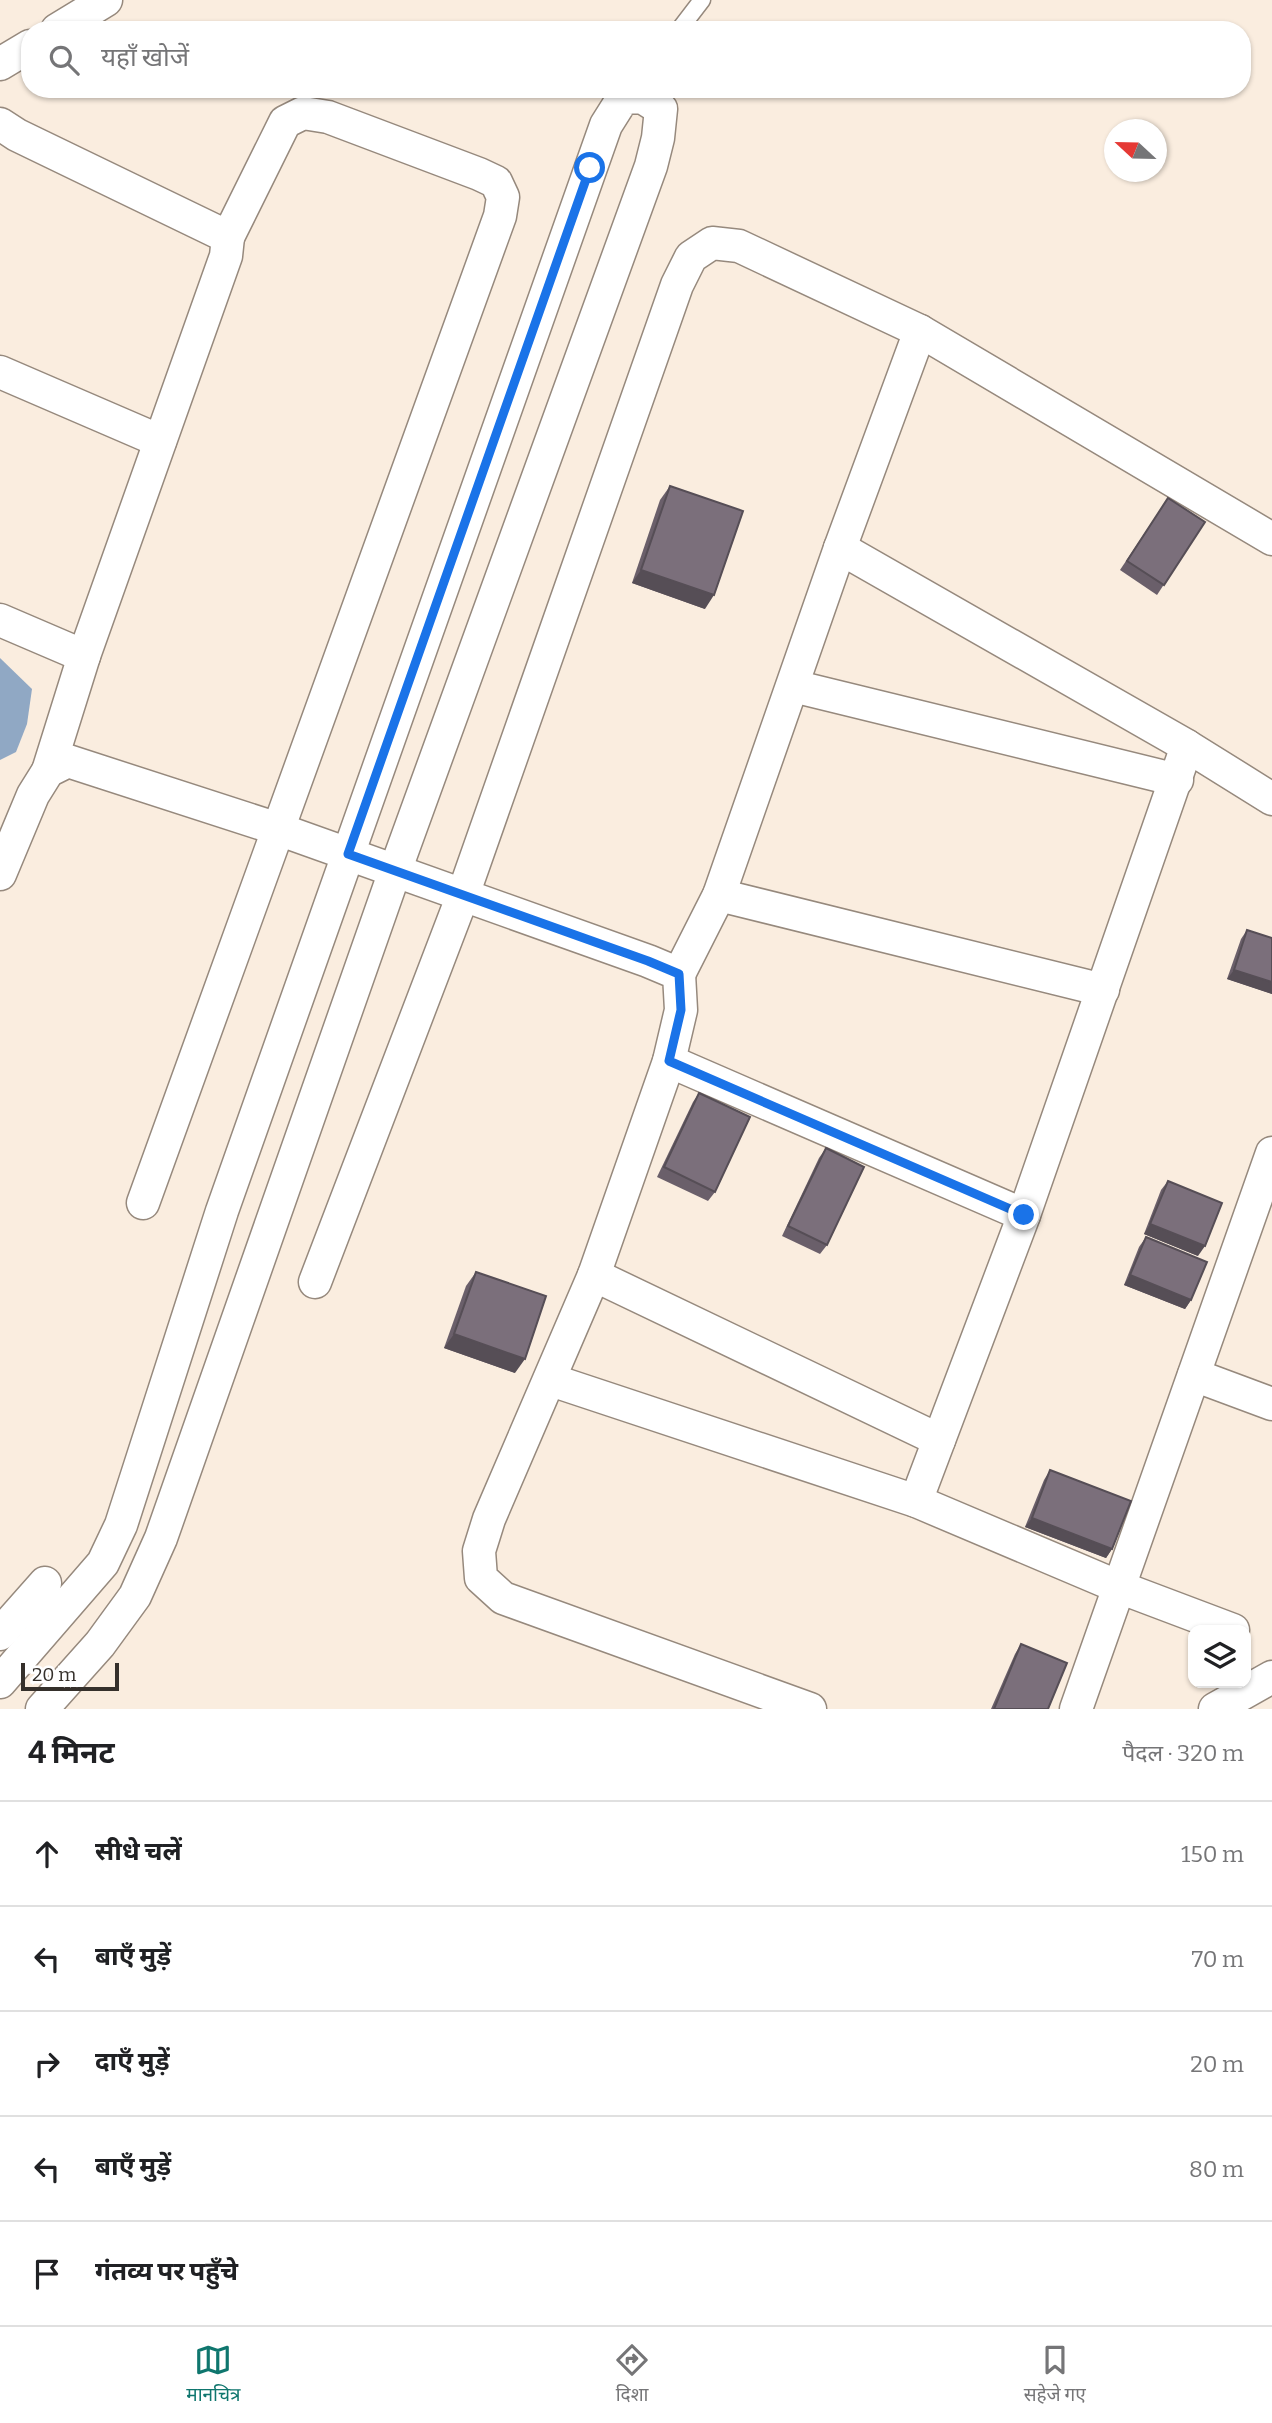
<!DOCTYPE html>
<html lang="hi">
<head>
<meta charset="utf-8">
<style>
	:root { --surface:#fff; --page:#f6f6f6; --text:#202124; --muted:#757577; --line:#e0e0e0; --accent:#0f766e }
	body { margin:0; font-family:Bitter,"Noto Sans Devanagari",serif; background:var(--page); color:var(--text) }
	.controls { position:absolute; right:21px; bottom:21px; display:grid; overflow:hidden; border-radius:14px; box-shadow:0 2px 5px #0004 }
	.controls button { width:63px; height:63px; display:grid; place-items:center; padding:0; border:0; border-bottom:2px solid var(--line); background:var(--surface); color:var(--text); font:35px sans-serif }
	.compass { position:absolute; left:1104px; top:119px; width:63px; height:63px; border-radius:50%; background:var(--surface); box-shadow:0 2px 5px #0004; rotate:292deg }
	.scale { position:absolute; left:21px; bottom:18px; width:98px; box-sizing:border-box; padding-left:7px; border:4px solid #35302b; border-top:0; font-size:19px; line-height:24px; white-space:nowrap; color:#35302b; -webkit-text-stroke:5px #fff; paint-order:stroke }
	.stop { position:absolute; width:21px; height:21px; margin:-16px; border:5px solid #1a73e8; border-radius:50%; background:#fff }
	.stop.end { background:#1a73e8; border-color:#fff; box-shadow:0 2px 7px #0008 }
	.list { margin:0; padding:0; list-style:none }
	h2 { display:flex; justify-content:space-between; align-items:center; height:91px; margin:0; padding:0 28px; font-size:30px }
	h2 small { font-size:23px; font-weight:400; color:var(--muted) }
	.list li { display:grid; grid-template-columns:46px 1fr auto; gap:21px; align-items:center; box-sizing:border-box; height:105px; padding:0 28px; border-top:2px solid var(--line) }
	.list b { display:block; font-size:26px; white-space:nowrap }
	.list em { font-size:23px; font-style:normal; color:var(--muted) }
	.icon { flex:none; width:38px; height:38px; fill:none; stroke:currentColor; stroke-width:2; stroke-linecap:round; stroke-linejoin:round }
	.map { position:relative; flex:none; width:1272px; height:1709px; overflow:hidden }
	.search { position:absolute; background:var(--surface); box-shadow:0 2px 5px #0004; left:21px; right:21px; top:21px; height:77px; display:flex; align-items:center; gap:18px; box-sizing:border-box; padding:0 24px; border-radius:28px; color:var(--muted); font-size:26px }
	.sheet { height:616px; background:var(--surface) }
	nav { display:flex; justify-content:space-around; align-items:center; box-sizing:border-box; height:98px; border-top:2px solid var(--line); background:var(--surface); font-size:19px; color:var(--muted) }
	nav a { display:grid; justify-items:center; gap:4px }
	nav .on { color:var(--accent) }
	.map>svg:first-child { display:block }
	.water { fill:#90a8c4 }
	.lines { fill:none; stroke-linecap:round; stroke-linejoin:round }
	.lane-casing { stroke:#96897d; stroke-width:19 }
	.street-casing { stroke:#96897d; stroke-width:35 }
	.lane { stroke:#fff; stroke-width:16 }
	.street { stroke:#fff; stroke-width:32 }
	.wall { fill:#6a5f6a }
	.shaded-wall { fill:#564e56 }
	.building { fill:#7b6f7b; stroke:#564e56; stroke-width:2 }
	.route { stroke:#1a73e8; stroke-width:9 }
</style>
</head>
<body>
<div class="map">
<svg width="1272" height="1709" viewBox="0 0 1272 1709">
	<rect width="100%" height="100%" fill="#faeddf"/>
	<path class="water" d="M0,658L32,689L27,724L16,752L0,760Z"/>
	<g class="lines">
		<g class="lane-casing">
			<path id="lane" d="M679,30L702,0"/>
		</g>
		<g class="street-casing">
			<g id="street">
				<path d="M57,30L106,0"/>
				<path d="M0,64L30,46"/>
				<path d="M0,124L17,135L228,237L226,256L84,656L48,771"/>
				<path d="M0,372L160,441"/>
				<path d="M840,548L1187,746L1272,799"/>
				<path d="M0,620L84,656"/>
				<path d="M793,686L1177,780"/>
				<path d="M0,874L33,795L48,771L68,761L278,829L648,961L679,974L681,1010L669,1061L594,1275L489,1519L479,1551L481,1578L503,1598L810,1709"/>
				<path d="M719,895L1103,990"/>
				<path d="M679,974L719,895L840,548L920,331"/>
				<path d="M669,1061L1024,1215"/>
				<path d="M143,1203L500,216L503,197L496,182L479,174L328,117L303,113L285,122L228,237"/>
				<path d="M594,1275L939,1440"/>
				<path d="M315,1282L463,895L677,285L691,257L712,243L739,246L920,331L1272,539"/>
				<path d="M1194,1375L1272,1404"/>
				<path d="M551,1380L916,1501L1119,1587L1233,1630"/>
				<path d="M916,1501L1024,1215L1187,746"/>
				<path d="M0,1634L45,1583"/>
				<path d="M0,1682L103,1563L121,1525L222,1211L606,125L623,98L642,97L661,109L658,138L651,166L395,871L161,1538L135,1596L100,1644L42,1709"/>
				<path d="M1076,1709L1272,1153"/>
				<path d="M1215,1709L1272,1677"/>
			</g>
		</g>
		<use href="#lane" class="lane"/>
		<use href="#street" class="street"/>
	</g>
	<g class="wall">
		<path d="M670,486L705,609L632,583L660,500Z"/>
		<path d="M1168,498L1205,522L1157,595L1120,570Z"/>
		<path d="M1247,930L1272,938V994L1227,979L1241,939Z"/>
		<path d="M699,1093L715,1192L708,1201L657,1177L693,1102Z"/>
		<path d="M826,1148L827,1245L820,1254L782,1236L819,1158Z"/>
		<path d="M1168,1181L1198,1256L1144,1234L1161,1190Z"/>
		<path d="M1146,1237L1191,1300L1185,1309L1124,1285L1139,1247Z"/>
		<path d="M476,1272L515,1373L444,1348L466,1286Z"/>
		<path d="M1050,1470L1112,1549L1106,1558L1025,1527L1044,1480Z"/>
		<path d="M1021,1644L1048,1709H991L1015,1654Z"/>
	</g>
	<g class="shaded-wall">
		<path d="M641,570L714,595L705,609L632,583Z"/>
		<path d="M1234,970L1272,982V994L1227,979Z"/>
		<path d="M1150,1224L1205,1246L1198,1256L1144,1234Z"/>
		<path d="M1130,1275L1191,1300L1185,1309L1124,1285Z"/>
		<path d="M454,1334L525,1359L515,1373L444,1348Z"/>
		<path d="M1032,1518L1112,1549L1106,1558L1025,1527Z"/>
	</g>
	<g class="building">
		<path d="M670,486L743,511L714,595L641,570Z"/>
		<path d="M1168,498L1205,522L1164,585L1127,561Z"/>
		<path d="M1247,930L1272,938V982L1234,970Z"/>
		<path d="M699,1093L750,1117L715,1192L664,1167Z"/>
		<path d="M826,1148L864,1167L827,1245L788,1226Z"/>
		<path d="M1168,1181L1222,1203L1205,1246L1150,1224Z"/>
		<path d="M1146,1237L1207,1262L1191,1300L1130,1275Z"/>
		<path d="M476,1272L546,1296L525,1359L454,1334Z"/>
		<path d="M1050,1470L1131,1501L1112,1549L1032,1518Z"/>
		<path d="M1021,1644L1067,1663L1048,1709H994Z"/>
	</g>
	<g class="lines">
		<path class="route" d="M590,168L348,854L648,961L679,974L681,1010L669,1061L1024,1215"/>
	</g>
</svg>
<div class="controls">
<button><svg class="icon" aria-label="layers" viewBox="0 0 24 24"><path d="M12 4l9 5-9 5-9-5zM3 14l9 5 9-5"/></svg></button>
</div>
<svg class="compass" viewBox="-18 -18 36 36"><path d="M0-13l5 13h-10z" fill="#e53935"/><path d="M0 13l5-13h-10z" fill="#757577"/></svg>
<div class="scale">20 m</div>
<div class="stop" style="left:590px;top:168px"></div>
<div class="stop end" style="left:1024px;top:1215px"></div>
<div class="search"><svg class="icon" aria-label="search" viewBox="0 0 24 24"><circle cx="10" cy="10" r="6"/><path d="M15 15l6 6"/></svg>यहाँ खोजें</div>
</div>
<section class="sheet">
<h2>4 मिनट<small>पैदल · 320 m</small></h2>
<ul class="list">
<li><svg class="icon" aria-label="ahead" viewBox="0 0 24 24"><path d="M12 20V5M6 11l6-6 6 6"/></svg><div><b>सीधे चलें</b></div><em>150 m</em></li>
<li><svg class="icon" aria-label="left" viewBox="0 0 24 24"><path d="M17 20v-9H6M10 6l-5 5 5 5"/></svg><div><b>बाएँ मुड़ें</b></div><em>70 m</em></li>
<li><svg class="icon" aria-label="right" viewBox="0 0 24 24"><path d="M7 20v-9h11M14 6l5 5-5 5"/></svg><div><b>दाएँ मुड़ें</b></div><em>20 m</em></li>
<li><svg class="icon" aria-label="left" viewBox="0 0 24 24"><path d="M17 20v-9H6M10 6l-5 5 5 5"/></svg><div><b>बाएँ मुड़ें</b></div><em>80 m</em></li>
<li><svg class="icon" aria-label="arrive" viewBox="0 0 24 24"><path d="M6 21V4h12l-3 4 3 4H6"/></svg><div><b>गंतव्य पर पहुँचे</b></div></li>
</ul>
</section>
<nav>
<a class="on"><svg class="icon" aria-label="map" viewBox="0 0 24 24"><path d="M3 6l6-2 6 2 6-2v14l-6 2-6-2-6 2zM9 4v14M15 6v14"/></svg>मानचित्र</a>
<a><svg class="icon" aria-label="directions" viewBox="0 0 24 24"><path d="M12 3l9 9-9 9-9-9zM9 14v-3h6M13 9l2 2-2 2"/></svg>दिशा</a>
<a><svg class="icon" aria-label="saved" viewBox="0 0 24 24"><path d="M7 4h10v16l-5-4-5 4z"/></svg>सहेजे गए</a>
</nav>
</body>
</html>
